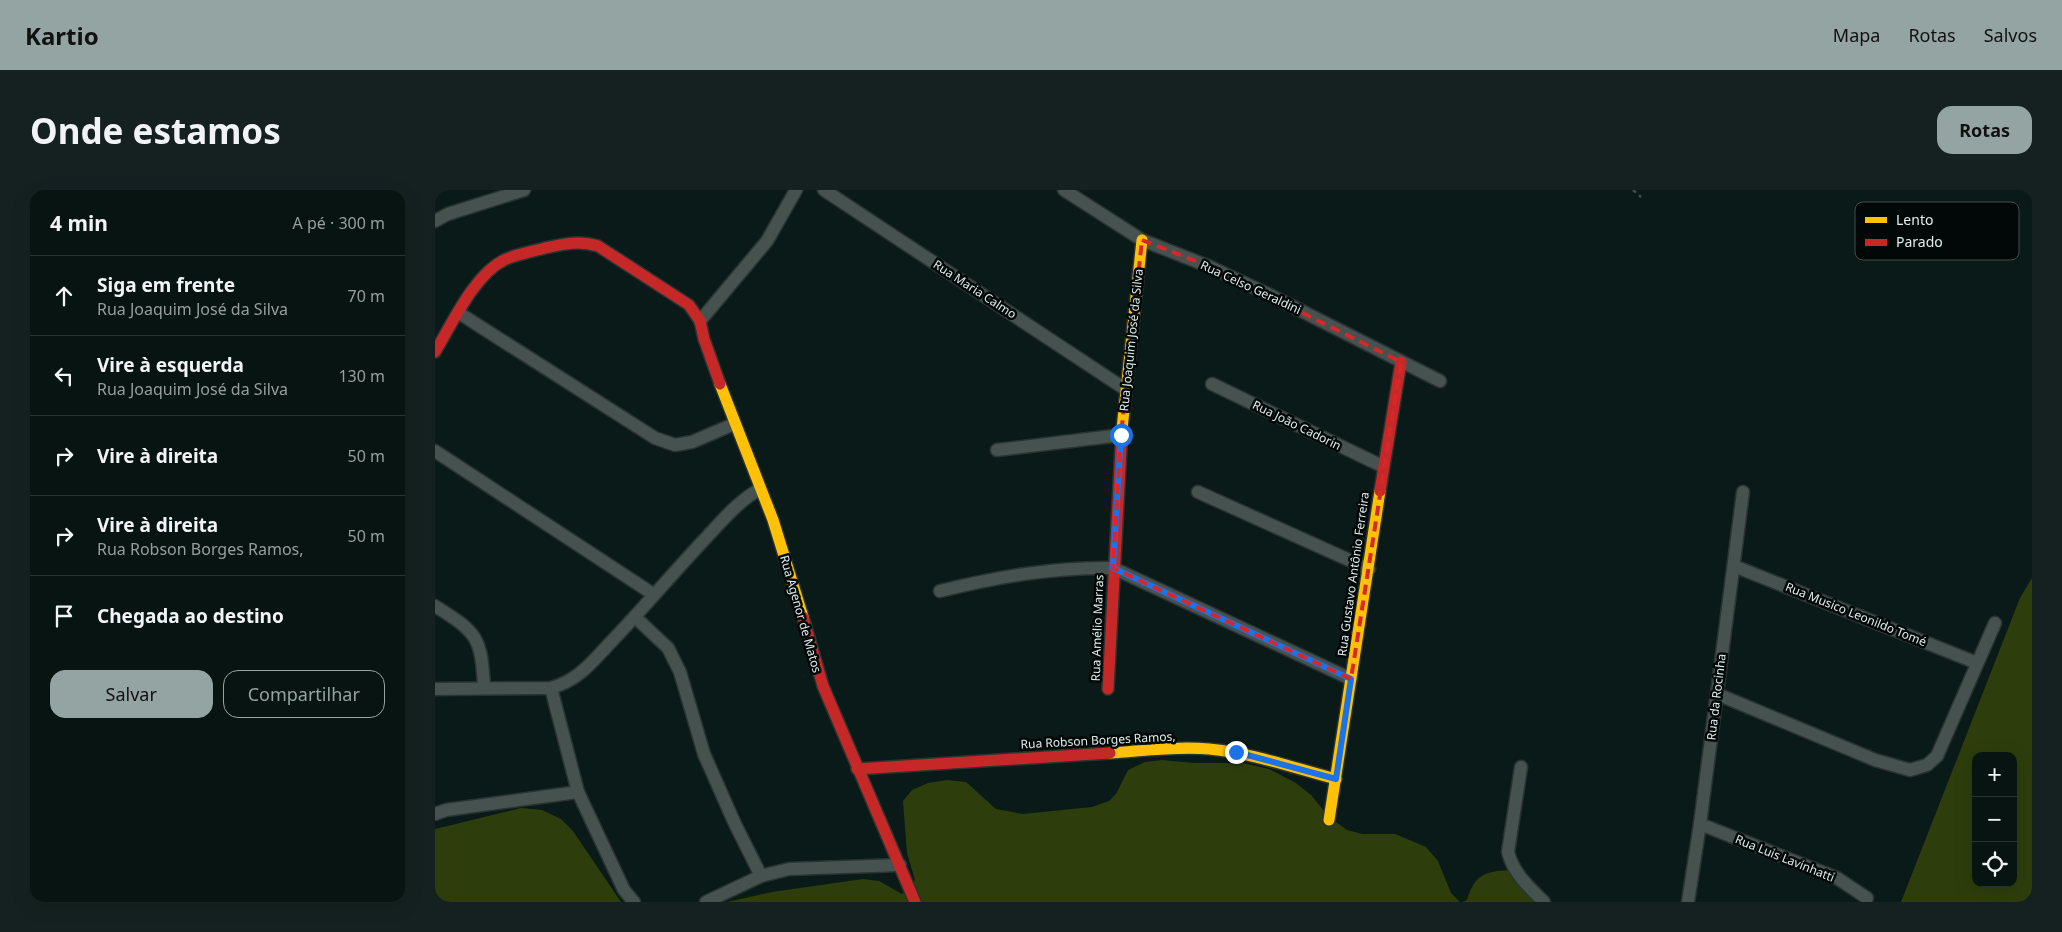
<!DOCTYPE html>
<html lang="pt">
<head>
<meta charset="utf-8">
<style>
	:root { --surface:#071412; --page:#152120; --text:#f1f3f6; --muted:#989e9f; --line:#283332; --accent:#93a4a2 }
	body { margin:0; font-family:"Noto Sans",sans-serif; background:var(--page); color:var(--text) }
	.controls { position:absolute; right:15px; bottom:15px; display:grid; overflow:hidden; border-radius:10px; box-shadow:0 5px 20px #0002 }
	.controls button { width:45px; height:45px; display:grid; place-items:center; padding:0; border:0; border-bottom:1px solid var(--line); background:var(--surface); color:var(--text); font:25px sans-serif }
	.stop { position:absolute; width:15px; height:15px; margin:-11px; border:4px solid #1a73e8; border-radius:50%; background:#fff }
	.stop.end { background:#1a73e8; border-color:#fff; box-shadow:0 1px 5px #0008 }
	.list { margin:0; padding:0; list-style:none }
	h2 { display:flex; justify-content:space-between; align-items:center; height:65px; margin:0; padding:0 20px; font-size:21px }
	h2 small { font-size:16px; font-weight:400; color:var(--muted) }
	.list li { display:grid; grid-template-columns:32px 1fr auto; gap:15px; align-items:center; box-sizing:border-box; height:80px; padding:0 20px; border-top:1px solid var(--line) }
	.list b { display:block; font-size:19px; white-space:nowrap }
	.list p { margin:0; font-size:16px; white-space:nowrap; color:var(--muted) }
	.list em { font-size:16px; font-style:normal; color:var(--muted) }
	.actions { display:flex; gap:10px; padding:15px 20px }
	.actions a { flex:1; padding:11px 0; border:1px solid var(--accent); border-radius:15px; text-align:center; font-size:18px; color:var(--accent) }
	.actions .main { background:var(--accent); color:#111 }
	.icon { flex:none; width:28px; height:28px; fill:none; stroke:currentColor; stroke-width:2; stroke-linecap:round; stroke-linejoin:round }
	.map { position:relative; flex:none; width:1597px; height:712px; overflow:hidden; border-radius:15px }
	header { display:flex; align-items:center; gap:30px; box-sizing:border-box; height:70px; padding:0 25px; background:var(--accent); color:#111 }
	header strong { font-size:24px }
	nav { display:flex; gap:28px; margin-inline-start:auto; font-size:18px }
	.intro { display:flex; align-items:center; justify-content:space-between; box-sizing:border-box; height:120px; padding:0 30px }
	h1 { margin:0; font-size:35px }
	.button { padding:12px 22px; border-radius:15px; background:var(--accent); color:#111; font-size:18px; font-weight:700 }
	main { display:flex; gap:30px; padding:0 30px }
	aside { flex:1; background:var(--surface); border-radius:15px; box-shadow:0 5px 20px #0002 }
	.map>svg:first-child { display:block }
	.green { fill:#2d3e0c; fill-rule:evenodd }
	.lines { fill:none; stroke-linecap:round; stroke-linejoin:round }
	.street-casing { stroke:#293332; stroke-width:15 }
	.slow-casing { stroke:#293332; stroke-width:14 }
	.jam-casing { stroke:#293332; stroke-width:14 }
	.path { stroke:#444f4e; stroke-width:2.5; stroke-dasharray:4 4; stroke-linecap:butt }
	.street { stroke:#465250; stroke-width:12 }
	.slow { stroke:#ffc107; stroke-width:11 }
	.jam { stroke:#c62828; stroke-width:11 }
	.route { stroke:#1a73e8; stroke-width:6 }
	.marked { fill:none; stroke:#d62828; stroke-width:4; stroke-dasharray:10 6; stroke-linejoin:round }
	.labels { text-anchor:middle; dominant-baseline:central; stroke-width:5; stroke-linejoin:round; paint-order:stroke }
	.street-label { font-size:12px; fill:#deeeec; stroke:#010807 }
	.key { fill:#010807; stroke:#434d4c; stroke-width:1 }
	.key-label { font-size:14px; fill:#deeeec }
</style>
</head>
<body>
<header>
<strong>Kartio</strong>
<nav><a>Mapa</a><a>Rotas</a><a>Salvos</a></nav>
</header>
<div class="intro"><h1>Onde estamos</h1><a class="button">Rotas</a></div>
<main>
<aside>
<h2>4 min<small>A pé · 300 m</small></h2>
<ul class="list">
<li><svg class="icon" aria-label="ahead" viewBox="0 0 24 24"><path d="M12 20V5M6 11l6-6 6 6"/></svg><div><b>Siga em frente</b><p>Rua Joaquim José da Silva</p></div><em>70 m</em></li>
<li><svg class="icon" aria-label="left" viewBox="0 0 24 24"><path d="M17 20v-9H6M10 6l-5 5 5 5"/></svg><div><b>Vire à esquerda</b><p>Rua Joaquim José da Silva</p></div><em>130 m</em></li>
<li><svg class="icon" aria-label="right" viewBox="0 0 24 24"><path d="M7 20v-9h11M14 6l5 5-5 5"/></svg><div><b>Vire à direita</b></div><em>50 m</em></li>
<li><svg class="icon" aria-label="right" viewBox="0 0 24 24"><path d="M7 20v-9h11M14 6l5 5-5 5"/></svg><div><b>Vire à direita</b><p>Rua Robson Borges Ramos,</p></div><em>50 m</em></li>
<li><svg class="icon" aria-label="arrive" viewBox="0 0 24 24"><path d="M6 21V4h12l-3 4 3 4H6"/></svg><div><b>Chegada ao destino</b></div></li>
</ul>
<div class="actions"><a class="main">Salvar</a><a>Compartilhar</a></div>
</aside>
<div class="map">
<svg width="1597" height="712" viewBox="0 0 1597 712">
	<rect width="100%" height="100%" fill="#091a18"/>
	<g class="green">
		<path d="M1597,388V712H1466L1585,408ZM1541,566H1578V693H1541Z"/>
		<path d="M727,570L760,573H808L834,579L861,593L876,605L894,627L912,640L927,644H960L991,657L1003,671L1016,703L1025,712H292L337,702L428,689L444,691L467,704L480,690L472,663L468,611L477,600L493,593L512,590L531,592L561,619L588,624L657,617L674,611L681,604L693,580L710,572Z"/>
		<path d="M86,618L107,620L126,629L138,641L186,712H0V639Z"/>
		<path d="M1074,680L1102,712H1027L1032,710C1040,685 1048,682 1074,680Z"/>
	</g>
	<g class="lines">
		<g class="street-casing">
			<g id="street">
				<path d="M389,0L690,199"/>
				<path d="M629,0L707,50L773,76L837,106L1005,191"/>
				<path d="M0,31L13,24L89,0"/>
				<path d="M24,123L220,248L240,255L257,252L299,234"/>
				<path d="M265,131L332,51L361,0"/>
				<path d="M777,194L947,276"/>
				<path d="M562,260L686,245"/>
				<path d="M0,261L218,404"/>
				<path d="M763,302L934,379"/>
				<path d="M1299,376L1542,473"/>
				<path d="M505,401C562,387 618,377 678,378L916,489"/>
				<path d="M0,416C43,443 46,447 49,497"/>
				<path d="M200,427L233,458L245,482L269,564L300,634L326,686"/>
				<path d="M116,498L143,602L189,700L199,712"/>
				<path d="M0,499L116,498C144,490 157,472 176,452C208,419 237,384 269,350C286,332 303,311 325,299"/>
				<path d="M1282,504L1440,570L1475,580L1492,575L1502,566L1560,433"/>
				<path d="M1086,577L1073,662C1078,683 1094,697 1109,712"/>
				<path d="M0,624L11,620L143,602"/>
				<path d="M1265,634L1402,688L1432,708"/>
				<path d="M271,712L326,686L354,679L465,675"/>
				<path d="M1253,712L1265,634L1308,302"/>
			</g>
		</g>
		<g class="slow-casing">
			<g id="slow">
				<path d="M285,194L338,330L368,427"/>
				<path d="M687,239L707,50"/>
				<path d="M675,563C707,561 741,556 774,559C817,563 859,578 901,589"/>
				<path d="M894,630L945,301"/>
			</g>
		</g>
		<g class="jam-casing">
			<g id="jam">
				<path d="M0,162C17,134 39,85 69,70C82,64 96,62 110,58C128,54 144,50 163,56L254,115L265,131L269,149L285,194"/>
				<path d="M945,301L966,172"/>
				<path d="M368,427L388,496L480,712"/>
				<path d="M673,499L687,239"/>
				<path d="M422,579L675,563"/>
			</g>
		</g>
		<path class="path" d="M1198,0L1206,7"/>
		<use href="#street" class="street"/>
		<use href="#slow" class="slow"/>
		<use href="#jam" class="jam"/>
	</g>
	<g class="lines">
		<path class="route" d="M686,245L678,378L916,489L901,589L801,562"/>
	</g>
	<path class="marked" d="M707,50L773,76L966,172L916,489L678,378L686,245Z"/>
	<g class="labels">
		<g class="street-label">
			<text transform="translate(816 97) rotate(25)">Rua Celso Geraldini</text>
			<text transform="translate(540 99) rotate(33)">Rua Maria Calmo</text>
			<text transform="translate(696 150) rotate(-84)">Rua Joaquim José da Silva</text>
			<text transform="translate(862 235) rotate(26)">Rua João Cadorin</text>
			<text transform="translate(918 384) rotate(-82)">Rua Gustavo Antônio Ferreira</text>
			<text transform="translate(366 424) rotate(74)">Rua Agenor de Matos</text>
			<text transform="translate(1421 424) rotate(22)">Rua Musico Leonildo Tomé</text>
			<text transform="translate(662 438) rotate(-88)">Rua Amélio Marras</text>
			<text transform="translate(1281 507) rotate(-83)">Rua da Rocinha</text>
			<text transform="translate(663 550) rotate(-3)">Rua Robson Borges Ramos,</text>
			<text transform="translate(1350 668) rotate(22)">Rua Luis Lavinhatti</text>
		</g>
	</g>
	<rect x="1420" y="12" width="164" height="58" rx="8" class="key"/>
	<rect x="1430" y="27" width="22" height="6" fill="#ffc107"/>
	<rect x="1430" y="49" width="22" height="7" fill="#c62828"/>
	<g class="key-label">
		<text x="1461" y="35">Lento</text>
		<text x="1461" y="57">Parado</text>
	</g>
</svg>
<div class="controls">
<button>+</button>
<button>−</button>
<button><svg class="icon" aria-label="locate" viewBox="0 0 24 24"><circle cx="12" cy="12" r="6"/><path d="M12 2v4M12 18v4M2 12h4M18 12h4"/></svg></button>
</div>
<div class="stop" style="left:686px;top:245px"></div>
<div class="stop end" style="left:801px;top:562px"></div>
</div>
</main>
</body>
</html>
